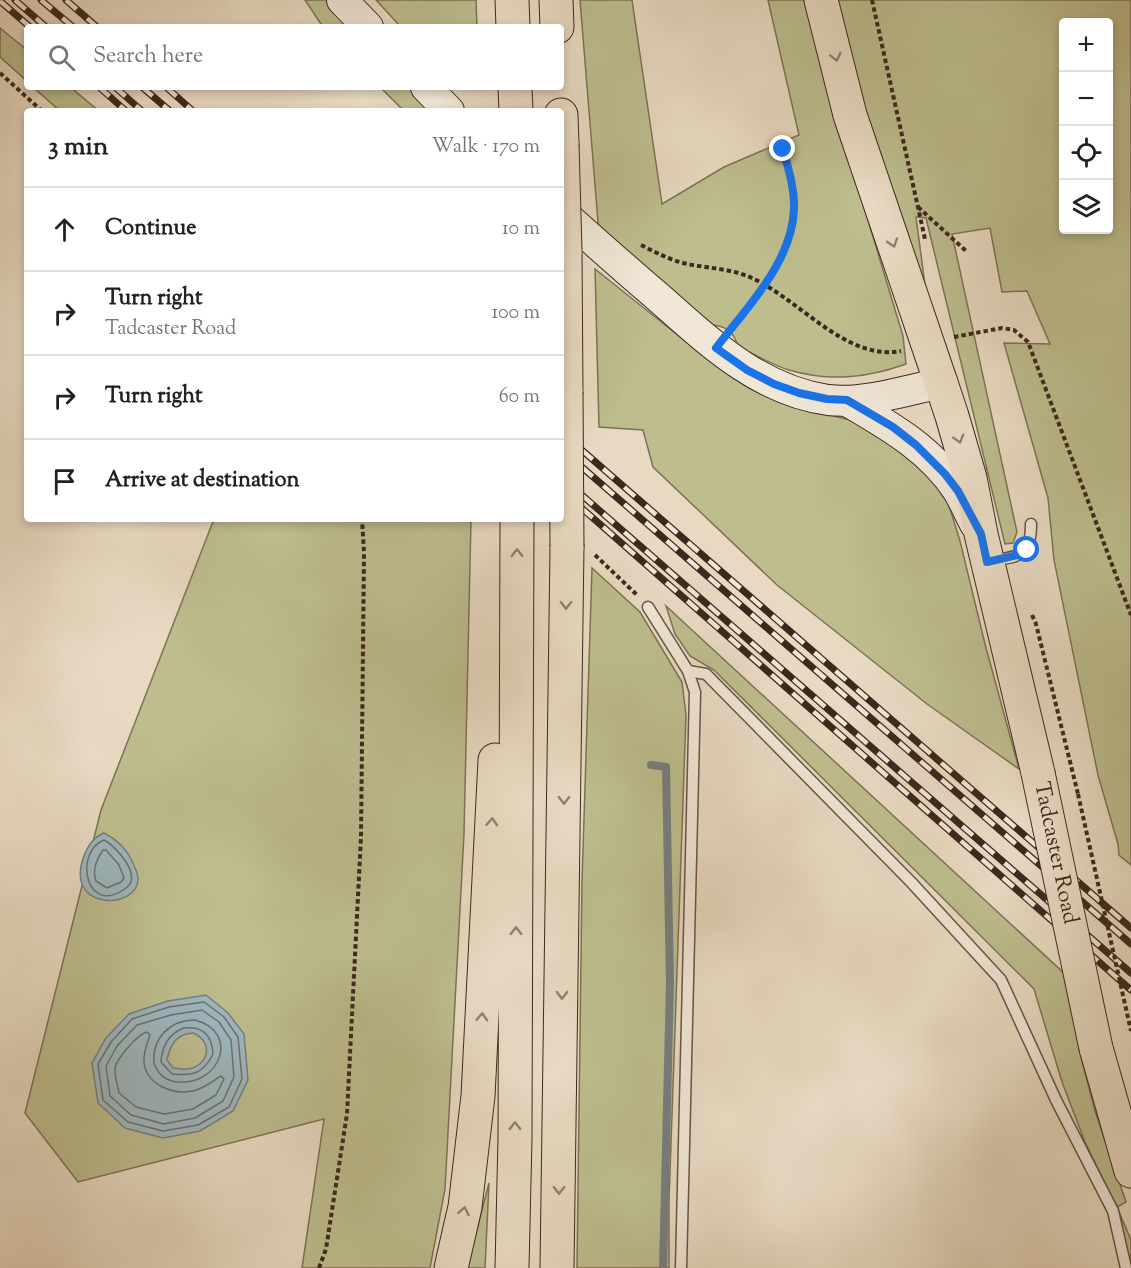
<!DOCTYPE html>
<html lang="en">
<head>
<meta charset="utf-8">
<style>
	:root { --surface:#fff; --page:#f2f2f2; --text:#202124; --muted:#757577; --line:#e0e0e0 }
	body { margin:0; font-family:"Sorts Mill Goudy",serif; background:var(--page); color:var(--text) }
	.controls { position:absolute; right:18px; top:18px; display:grid; overflow:hidden; border-radius:6px; box-shadow:0 3px 9px #0003 }
	.controls button { width:54px; height:54px; display:grid; place-items:center; padding:0; border:0; border-bottom:2px solid var(--line); background:var(--surface); color:var(--text); font:30px sans-serif }
	.stop { position:absolute; width:18px; height:18px; margin:-14px; border:4px solid #1a73e8; border-radius:50%; background:#fff }
	.stop.end { background:#1a73e8; border-color:#fff; box-shadow:0 2px 6px #0008 }
	.list { margin:0; padding:0; list-style:none }
	h2 { display:flex; justify-content:space-between; align-items:center; height:78px; margin:0; padding:0 24px; font-size:26px }
	h2 small { font-size:20px; font-weight:400; color:var(--muted) }
	.list li { display:grid; grid-template-columns:39px 1fr auto; gap:18px; align-items:center; box-sizing:border-box; height:84px; padding:0 24px; border-top:2px solid var(--line) }
	.list b { display:block; font-size:22px; white-space:nowrap }
	.list p { margin:0; font-size:20px; white-space:nowrap; color:var(--muted) }
	.list em { font-size:20px; font-style:normal; color:var(--muted) }
	.icon { flex:none; width:33px; height:33px; fill:none; stroke:currentColor; stroke-width:2; stroke-linecap:round; stroke-linejoin:round }
	.map { position:relative; flex:none; width:1131px; height:1268px; overflow:hidden }
	.search { position:absolute; background:var(--surface); box-shadow:0 3px 9px #0003; left:24px; top:24px; width:540px; height:66px; display:flex; align-items:center; gap:15px; box-sizing:border-box; padding:0 21px; border-radius:6px; color:var(--muted); font-size:22px }
	.panel { position:absolute; background:var(--surface); box-shadow:0 3px 9px #0003; left:24px; top:108px; width:540px; height:414px; border-radius:6px }
	.map>svg:first-child { display:block }
	.green { fill:#bdbd8e; stroke:#7d7256; stroke-width:1.5; fill-rule:evenodd }
	.water { fill:#9db7be; stroke:#777e7e; stroke-width:1.5; fill-rule:evenodd }
	.lines { fill:none; stroke-linecap:round; stroke-linejoin:round }
	.shore { stroke:#6d706e; stroke-width:1.5 }
	.stream { stroke:#777e7e; stroke-width:8 }
	.lane-casing { stroke:#685446; stroke-width:13 }
	.secondary-casing { stroke:#3d281d; stroke-width:32 }
	.primary-casing { stroke:#3d281d; stroke-width:35 }
	.highway-casing { stroke:#3d281d; stroke-width:35 }
	.path { stroke:#3d281d; stroke-width:4; stroke-dasharray:4.5 3; stroke-linecap:butt }
	.lane { stroke:#f0e7d7; stroke-width:10 }
	.secondary { stroke:#f0e7d7; stroke-width:30 }
	.primary { stroke:#e8dac2; stroke-width:33 }
	.highway { stroke:#e8dac2; stroke-width:33 }
	.rail-casing { stroke:#3d281d; stroke-width:7 }
	.rail { stroke:#f0e7d7; stroke-width:4.5; stroke-dasharray:14; stroke-linecap:butt }
	.primary-bridge-casing { stroke:#3d281d; stroke-width:35; stroke-linecap:butt }
	.highway-bridge-casing { stroke:#3d281d; stroke-width:35; stroke-linecap:butt }
	.path-bridge { stroke:#3d281d; stroke-width:4; stroke-dasharray:4.5 3; stroke-linecap:butt }
	.primary-bridge { stroke:#e8dac2; stroke-width:33 }
	.highway-bridge { stroke:#e8dac2; stroke-width:33 }
	.oneway { stroke:#928170 }
	.route { stroke:#1a73e8; stroke-width:8 }
	.labels { text-anchor:middle; dominant-baseline:central; stroke-width:4.5; stroke-linejoin:round; paint-order:stroke }
	.street-label { font-size:22px; fill:#3d281d; stroke:#f0e7d7 }
</style>
</head>
<body>
<div class="map">
<svg width="1131" height="1268" viewBox="0 0 1131 1268">
	<rect width="100%" height="100%" fill="#e8dac2"/>
	<filter id="stains"><feTurbulence type="fractalNoise" baseFrequency=".00333" numOctaves="4"/><feColorMatrix values="0 0 0 0 .2 0 0 0 0 .09 0 0 0 0 .02 0 0 0 .5 -.17"/></filter>
	<radialGradient id="worn" r=".72"><stop offset=".6" stop-color="#630" stop-opacity="0"/><stop offset="1" stop-color="#630" stop-opacity=".3"/></radialGradient>
	<g class="green">
		<path d="M305,0H331L354,27H323Z"/>
		<path d="M376,0H476L477,27H401Z"/>
		<path d="M580,0H632L662,204L724,167L799,135L768,0H804L825,78L903,336L906,364C867,378 830,382 789,370C772,365 755,354 738,347C734,331 725,325 709,325L599,234Z"/>
		<path d="M832,0H1131V865L1119,855L1118,844L1098,775L1054,560L1048,498L1004,343L1050,344L1027,291L1002,292L990,228L952,234L1017,532L1013,543L1005,544L926,218L916,217L927,300L865,118ZM1064,22H1108V230H1064Z"/>
		<path d="M0,28L27,50V81L0,57Z"/>
		<path d="M33,87H70L99,111H60Z"/>
		<path d="M380,87H410L435,111H404Z"/>
		<path d="M595,269L714,364L787,405L880,427L943,486L960,541L985,644L1019,769L927,704L777,585L653,467L643,430L599,427Z"/>
		<path d="M214,519H471L464,834L445,1189L430,1268H302L324,1119L78,1182L25,1113L101,810Z"/>
		<path d="M592,568L640,612L682,682L686,715L669,1201V1268H577L582,881Z"/>
		<path d="M666,606L1066,975L1080,1053L1095,1111L1126,1202L1117,1207L1131,1240V1264L1116,1206L1085,1142L1062,1082L1034,989L714,670L690,656L675,634Z"/>
		<path d="M489,1183L485,1268H467Z"/>
	</g>
	<g class="water">
		<path d="M104,833C116,839 126,848 132,861C135,867 138,873 138,879C138,908 72,911 81,866C84,853 91,838 104,833Z"/>
		<path d="M206,995L228,1013L244,1034L248,1080L233,1111L200,1131L163,1138L125,1128L98,1103L92,1063L106,1038L129,1014L168,1001ZM193,1033C215,1042 208,1067 187,1069C183,1070 177,1068 173,1068L167,1060C170,1045 176,1034 193,1033Z"/>
	</g>
	<g class="lines">
		<g class="shore">
			<path d="M104,840C116,846 143,876 126,888C86,918 73,852 104,840Z"/>
			<path d="M106,850L119,865L124,878L121,882L107,888L96,881C92,870 96,860 103,850Z"/>
			<path d="M204,1002L224,1017L238,1037L242,1079L229,1107L198,1125L163,1131L128,1122L103,1100L98,1064L111,1042L132,1019L169,1007Z"/>
			<path d="M202,1010L219,1022L231,1040L234,1077L223,1101L195,1118L164,1124L131,1115L110,1096L106,1066L117,1046L137,1025L171,1015Z"/>
			<path d="M195,1020C240,1032 221,1085 178,1082C166,1081 158,1075 154,1063C152,1038 170,1020 195,1020Z"/>
			<path d="M184,1028C203,1026 212,1035 213,1054C203,1074 193,1076 172,1074L161,1062C162,1046 168,1034 184,1028Z"/>
			<path d="M147,1032L150,1035C147,1043 143,1054 144,1063C147,1085 173,1095 192,1091C204,1089 212,1081 221,1076L224,1079L216,1095L193,1109L164,1114L136,1107L119,1093C118,1086 114,1075 115,1068C117,1058 138,1034 147,1032Z"/>
		</g>
		<path class="stream" d="M651,765L666,767L670,983L663,1268"/>
		<g class="lane-casing">
			<g id="lane">
				<path d="M990,561C1019,556 1031,558 1031,524"/>
				<path d="M648,607L688,671L695,692L681,1268"/>
				<path d="M688,671L706,674L911,882L1001,980L1056,1100L1113,1211L1126,1268"/>
			</g>
		</g>
		<g class="secondary-casing">
			<g id="secondary">
				<path d="M342,0L368,27"/>
				<path d="M426,87L449,111"/>
				<path d="M561,212C593,240 625,269 658,297C708,341 758,390 828,400C864,404 905,391 941,383"/>
				<path d="M847,401C888,425 931,449 958,491C964,501 969,513 975,524"/>
			</g>
		</g>
		<g class="primary-casing">
			<g id="primary">
				<path d="M941,383L952,416L970,478L981,534L1038,773"/>
				<path d="M1096,1048L1131,1171"/>
			</g>
		</g>
		<g class="highway-casing">
			<g id="highway">
				<path d="M512,0L513,27"/>
				<path d="M556,0L557,27"/>
				<path d="M821,0L850,115L941,383"/>
				<path d="M515,87L516,111"/>
				<path d="M561,115L562,144"/>
				<path d="M565,251L566,392"/>
				<path d="M451,1268L465,1207L478,1096L495,760"/>
				<path d="M512,1268L515,1138L517,519"/>
				<path d="M557,1268L567,547"/>
			</g>
		</g>
		<g class="path">
			<path d="M872,0L925,239"/>
			<path d="M0,73L42,111"/>
			<path d="M918,207L966,251"/>
			<path d="M641,245C655,252 668,259 683,263C704,268 727,268 747,276C796,295 845,362 901,351"/>
			<path d="M732,326C759,291 792,255 794,209C795,189 788,168 783,149"/>
			<path d="M954,337L1002,328L1014,330L1028,342L1131,615"/>
			<path d="M595,555L637,595"/>
			<path d="M1032,615L1036,624L1078,794"/>
			<path d="M319,1268L326,1249L347,1114L361,837L364,552L362,519"/>
		</g>
		<use href="#lane" class="lane"/>
		<use href="#secondary" class="secondary"/>
		<use href="#primary" class="primary"/>
		<use href="#highway" class="highway"/>
		<g class="rail-casing">
			<g id="rail">
				<path d="M15,0L46,27"/>
				<path d="M41,0L73,27"/>
				<path d="M66,0L97,27"/>
				<path d="M0,1L30,27"/>
				<path d="M99,87L126,111"/>
				<path d="M115,87L142,111"/>
				<path d="M142,87L170,111"/>
				<path d="M166,87L193,111"/>
				<path d="M561,432L1131,928"/>
				<path d="M561,449L1131,944"/>
				<path d="M561,477L1131,973"/>
				<path d="M561,490L1131,990"/>
			</g>
		</g>
		<use href="#rail" class="rail"/>
		<g class="primary-bridge-casing">
			<g id="primary-bridge">
				<path id="s1" d="M1038,773L1096,1048"/>
			</g>
		</g>
		<g class="highway-bridge-casing">
			<g id="highway-bridge">
				<path d="M562,144L565,251"/>
				<path d="M566,392L567,547"/>
			</g>
		</g>
		<path class="path-bridge" d="M1078,794L1131,1031"/>
		<use href="#primary-bridge" class="primary-bridge"/>
		<use href="#highway-bridge" class="highway-bridge"/>
	</g>
	<defs><path id="oneway-chevron" d="M-2-3.5L2.5 0L-2 3.5" fill="none" stroke-width="1.6" stroke-linecap="round" stroke-linejoin="round" transform="scale(1.5)"/></defs>
	<g class="oneway">
		<use href="#oneway-chevron" transform="translate(836 57) rotate(76)"/>
		<use href="#oneway-chevron" transform="translate(893 243) rotate(71)"/>
		<use href="#oneway-chevron" transform="translate(959 439) rotate(74)"/>
		<use href="#oneway-chevron" transform="translate(517 553) rotate(-90)"/>
		<use href="#oneway-chevron" transform="translate(566 605) rotate(91)"/>
		<use href="#oneway-chevron" transform="translate(564 800) rotate(91)"/>
		<use href="#oneway-chevron" transform="translate(492 822) rotate(-87)"/>
		<use href="#oneway-chevron" transform="translate(516 931) rotate(-90)"/>
		<use href="#oneway-chevron" transform="translate(562 995) rotate(91)"/>
		<use href="#oneway-chevron" transform="translate(482 1017) rotate(-87)"/>
		<use href="#oneway-chevron" transform="translate(515 1126) rotate(-90)"/>
		<use href="#oneway-chevron" transform="translate(559 1190) rotate(91)"/>
		<use href="#oneway-chevron" transform="translate(464 1211) rotate(-79)"/>
	</g>
	<g class="lines">
		<path class="route" d="M783,149C788,168 795,189 794,209C792,263 746,308 716,348L747,370L774,384L799,393L827,399L847,400L893,427L916,445L945,474L958,491L981,534L987,562L1018,555L1027,550"/>
	</g>
	<g class="labels">
		<g class="street-label">
			<text stroke="none"><textPath href="#s1" startOffset="82">Tadcaster Road</textPath></text>
		</g>
	</g>
	<rect width="100%" height="100%" filter="url(#stains)"/>
	<rect width="100%" height="100%" fill="url(#worn)"/>
</svg>
<div class="controls">
<button>+</button>
<button>−</button>
<button><svg class="icon" aria-label="locate" viewBox="0 0 24 24"><circle cx="12" cy="12" r="6"/><path d="M12 2v4M12 18v4M2 12h4M18 12h4"/></svg></button>
<button><svg class="icon" aria-label="layers" viewBox="0 0 24 24"><path d="M12 4l9 5-9 5-9-5zM3 14l9 5 9-5"/></svg></button>
</div>
<div class="stop" style="left:1027px;top:550px"></div>
<div class="stop end" style="left:783px;top:149px"></div>
<div class="search"><svg class="icon" aria-label="search" viewBox="0 0 24 24"><circle cx="10" cy="10" r="6"/><path d="M15 15l6 6"/></svg>Search here</div>
<section class="panel">
<h2>3 min<small>Walk · 170 m</small></h2>
<ul class="list">
<li><svg class="icon" aria-label="ahead" viewBox="0 0 24 24"><path d="M12 20V5M6 11l6-6 6 6"/></svg><div><b>Continue</b></div><em>10 m</em></li>
<li><svg class="icon" aria-label="right" viewBox="0 0 24 24"><path d="M7 20v-9h11M14 6l5 5-5 5"/></svg><div><b>Turn right</b><p>Tadcaster Road</p></div><em>100 m</em></li>
<li><svg class="icon" aria-label="right" viewBox="0 0 24 24"><path d="M7 20v-9h11M14 6l5 5-5 5"/></svg><div><b>Turn right</b></div><em>60 m</em></li>
<li><svg class="icon" aria-label="arrive" viewBox="0 0 24 24"><path d="M6 21V4h12l-3 4 3 4H6"/></svg><div><b>Arrive at destination</b></div></li>
</ul>
</section>
</div>
</body>
</html>
